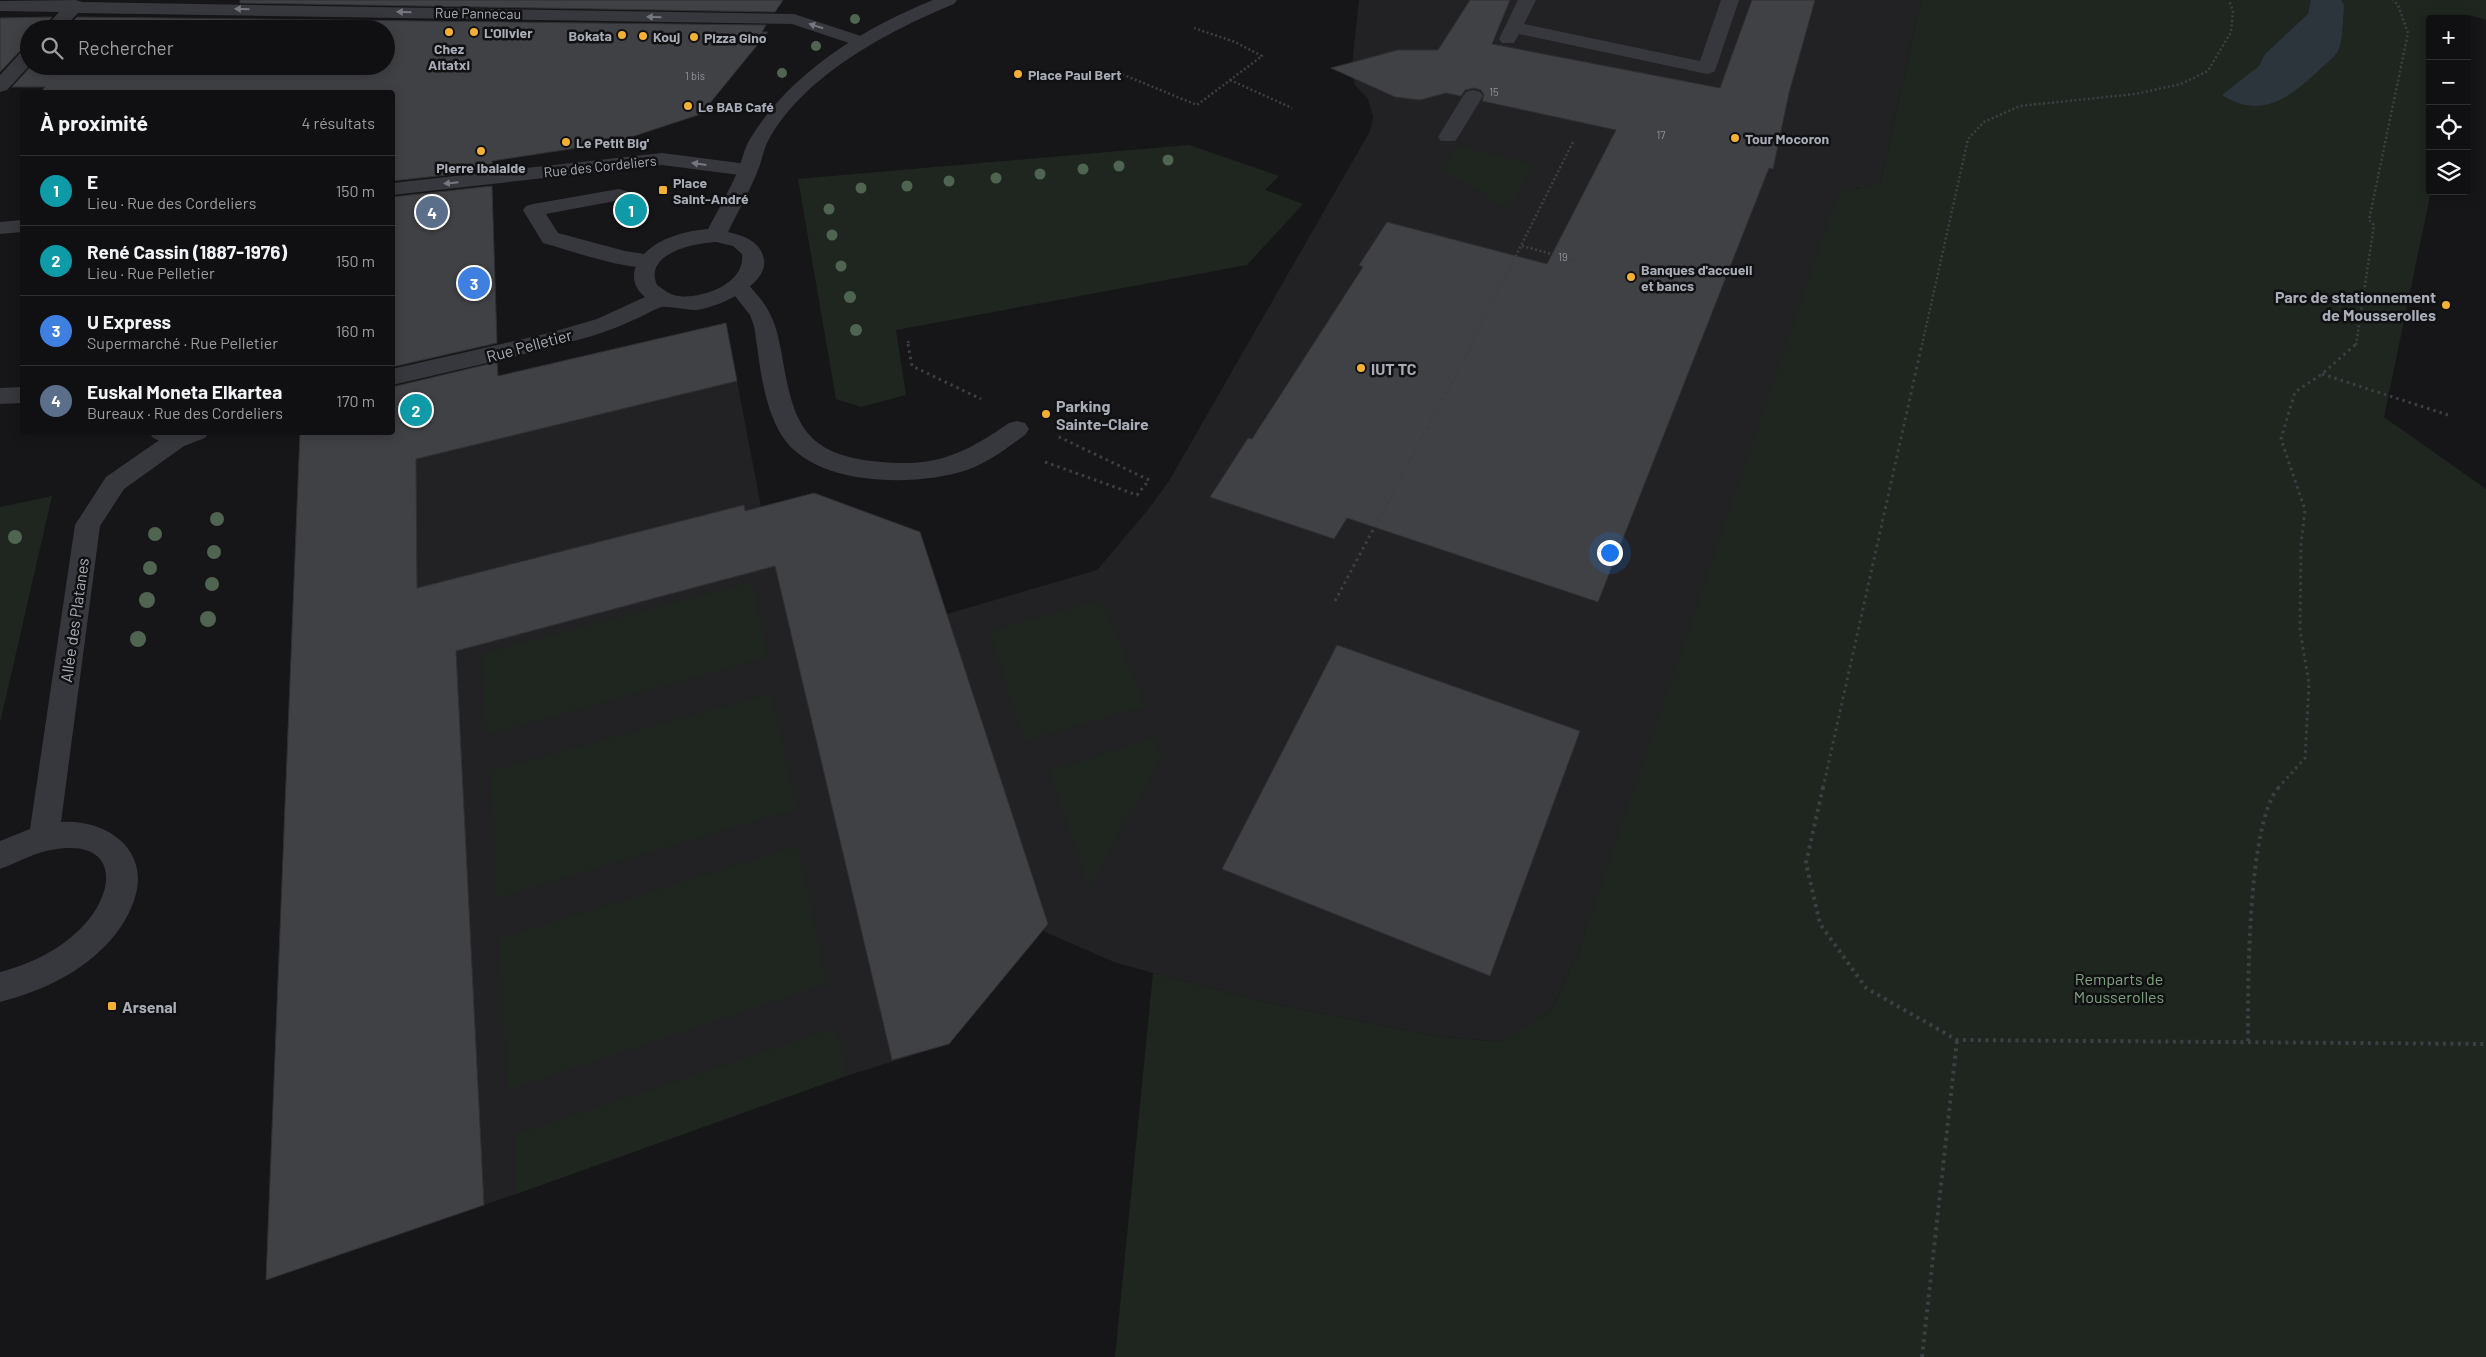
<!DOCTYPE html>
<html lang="fr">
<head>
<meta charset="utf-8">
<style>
	:root { --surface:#101012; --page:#19191b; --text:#f1f3f6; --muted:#9c9d9f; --line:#303032; --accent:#ea580c }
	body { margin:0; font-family:Barlow,sans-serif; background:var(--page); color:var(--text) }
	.controls { position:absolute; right:15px; top:15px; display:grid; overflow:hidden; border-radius:5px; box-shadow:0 2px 12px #0003 }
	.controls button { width:45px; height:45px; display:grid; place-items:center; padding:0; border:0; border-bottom:1px solid var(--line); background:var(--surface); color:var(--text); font:25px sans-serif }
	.you { position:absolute; left:1609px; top:552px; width:18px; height:18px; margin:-12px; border:4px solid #fff; border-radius:50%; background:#1a73e8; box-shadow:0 0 0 8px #1a73e833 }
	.badge { display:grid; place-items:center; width:32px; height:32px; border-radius:50%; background:var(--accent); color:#fff; font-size:16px; font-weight:700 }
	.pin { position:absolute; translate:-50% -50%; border:2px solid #fff; box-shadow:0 1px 5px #0006 }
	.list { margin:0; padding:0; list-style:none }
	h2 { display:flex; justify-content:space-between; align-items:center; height:65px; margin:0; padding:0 20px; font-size:21px }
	h2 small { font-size:16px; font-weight:400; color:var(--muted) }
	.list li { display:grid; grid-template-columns:32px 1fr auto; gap:15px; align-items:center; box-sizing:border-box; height:70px; padding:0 20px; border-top:1px solid var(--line) }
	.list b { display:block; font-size:19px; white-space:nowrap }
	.list p { margin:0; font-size:16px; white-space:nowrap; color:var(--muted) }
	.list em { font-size:16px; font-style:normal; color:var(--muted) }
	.icon { flex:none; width:28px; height:28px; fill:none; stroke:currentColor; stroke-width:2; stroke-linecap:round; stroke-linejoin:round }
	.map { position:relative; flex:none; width:2486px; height:1357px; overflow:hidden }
	.search { position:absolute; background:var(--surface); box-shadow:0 2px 12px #0003; left:20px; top:20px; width:375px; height:55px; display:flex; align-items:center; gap:12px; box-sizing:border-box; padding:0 18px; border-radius:28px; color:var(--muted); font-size:19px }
	.panel { position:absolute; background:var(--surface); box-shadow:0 2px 12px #0003; left:20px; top:90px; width:375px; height:345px; border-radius:5px }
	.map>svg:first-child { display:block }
	.built { fill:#222225 }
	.green { fill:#1e261f }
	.water { fill:#2c353c }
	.building { fill:#404145; stroke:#303034 }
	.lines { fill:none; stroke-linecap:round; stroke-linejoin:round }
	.path-far2 { stroke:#3d3f44; stroke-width:2.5; stroke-dasharray:2 2.5; stroke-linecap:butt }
	.path-far1 { stroke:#3d3f44; stroke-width:3; stroke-dasharray:2.5 4; stroke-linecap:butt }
	.path { stroke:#3d3f44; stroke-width:4; stroke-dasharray:3 4.5; stroke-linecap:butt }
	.service { fill:#37383d; fill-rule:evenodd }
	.pedestrian { fill:#37383d; fill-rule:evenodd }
	.tertiary { fill:#37383d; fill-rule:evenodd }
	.tree { fill:#506452 }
	.oneway { fill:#757881 }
	.poi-dot { fill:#f2b134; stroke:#111113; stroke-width:2 }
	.labels { text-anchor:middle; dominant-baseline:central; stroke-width:5; stroke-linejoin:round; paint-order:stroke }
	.far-number-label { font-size:11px; fill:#8e929b }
	.far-street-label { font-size:14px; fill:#a8adb8; stroke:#111113 }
	.far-poi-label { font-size:14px; font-weight:bold; fill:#a8adb8; stroke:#111113; text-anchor:start }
	.poi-label { font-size:16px; font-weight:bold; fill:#a8adb8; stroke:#111113; text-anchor:start }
	.street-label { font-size:16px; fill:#a8adb8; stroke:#111113 }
	.park-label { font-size:16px; fill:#7fa381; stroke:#111113 }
</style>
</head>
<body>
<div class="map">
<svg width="2486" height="1357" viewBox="0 0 2486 1357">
	<rect width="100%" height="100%" fill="#161618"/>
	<path class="built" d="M1359,0H1921L1881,181L1872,188H1856L1579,950L1551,1011L1501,1042L1434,1036L1274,1004L1153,973L1114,962L1043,931L949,1044L846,1076L516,1194L266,1280L300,433L392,432L393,400L726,323L761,507L814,493L920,532L947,614L1097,570L1147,511L1169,481L1370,131L1373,117L1368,99L1355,85L1352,65Z"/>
	<g class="green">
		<path d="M1921,0H2486V20L2469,15L2467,20L2430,19L2431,191L2384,417L2486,489V1357H1115L1153,973L1274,1004L1434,1036L1500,1042L1551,1011L1579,950L1837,196C1852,184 1865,193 1881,181Z"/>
		<path d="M1189,145L1279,176L1265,190L1303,204L1247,265L896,330L906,395L861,407L836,399L798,179Z"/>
		<path d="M1456,146L1534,164L1508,209L1443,170Z"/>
		<path d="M52,496L0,723V507Z"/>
		<path d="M752,582L768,657L486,735L481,654Z"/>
		<path d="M1102,600L1145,706L1025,741L989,631Z"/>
		<path d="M772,693L796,809L497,898L491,771Z"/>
		<path d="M1154,737L1162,757L1089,887L1050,771Z"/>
		<path d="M798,846L827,984L508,1090L499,939Z"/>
		<path d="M837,1028L846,1076L516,1194L515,1135Z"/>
	</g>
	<path class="water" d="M2311,0H2341L2344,5C2343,16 2343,43 2338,51C2334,58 2325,64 2319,70C2290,98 2261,120 2222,95L2259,66L2265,54L2308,14Z"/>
	<g class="building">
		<path d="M240,0H783L775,12L240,3Z"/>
		<path d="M1470,0H1510L1492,44L1720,88L1752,0H1815L1789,93L1773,169L1769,168L1598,602L1347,518L1334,539L1210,497L1248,438L1252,439L1363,267L1359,265L1387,222L1547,264L1616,130L1482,101L1484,95L1481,90L1474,88L1465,90L1461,96L1446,93L1420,100L1395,97L1331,68L1398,50H1438Z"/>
		<path d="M52,17L42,29H29V48L21,50L0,72V18Z"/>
		<path d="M77,17L766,25L762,32H768L701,114L616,142L492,161V170L392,181V92H41L45,87H12L31,66H386V29H66Z"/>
		<path d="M492,186L497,343L392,367V197Z"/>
		<path d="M726,323L737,381L416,459L417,588L744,505L745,511L814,493L920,532L1048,924L949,1044L892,1060L775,566L456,651L484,1205L266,1280L300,432H392V387L497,362L498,376Z"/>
		<path d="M1337,645L1580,731L1490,976L1222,869Z"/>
	</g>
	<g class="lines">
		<g class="path-far2">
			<path d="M1114,71L1197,105L1262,56L1235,42L1194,28"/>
			<path d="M1230,80L1292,108"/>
			<path d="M1522,246L1578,261"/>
			<path d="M908,341L909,345"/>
			<path d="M1471,345L1574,140"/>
			<path d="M1922,345L1968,139L1984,122L2020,106L2135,94L2181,84L2208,71L2231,32L2233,11L2229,0"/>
			<path d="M2356,345L2374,225L2369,220L2408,33L2398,5L2393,0"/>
		</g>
		<g class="path-far1">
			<path d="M908,344L912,366L981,399"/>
			<path d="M2322,374L2451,416"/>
			<path d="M1045,462L1137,495L1149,480L1057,436"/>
			<path d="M1335,601L1472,344"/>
			<path d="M1823,788L1922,344"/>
			<path d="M2278,788L2305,758L2309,684L2300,630L2301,544L2305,510L2281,439L2295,392L2322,374L2356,344"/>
		</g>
		<g class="path">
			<path d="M1823,787L1806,863L1820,924L1866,988L1957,1040L2486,1044"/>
			<path d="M2248,1041C2248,990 2247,822 2279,787"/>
			<path d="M1922,1357L1957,1040"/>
		</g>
		<g class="service">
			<path d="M1518,0H1536L1524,24L1700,61L1721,0H1739L1716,68L1714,72L1707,74L1519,34L1514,43H1502L1499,39Z"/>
			<path d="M1473,90L1480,92L1483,96L1458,137L1455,141H1441L1438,137L1463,96L1466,92Z"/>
			<path d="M619,189L626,191L629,195L626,199L546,214L558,233L625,251L657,256L660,261L657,266C631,273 570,250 543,243L523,210L526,206L533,204Z"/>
			<path d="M739,280C749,283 752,289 759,297C774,315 778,333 782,356C794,425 804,455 881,462C937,467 964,454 1009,423L1017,421L1025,423L1029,429L1025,435C1007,448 988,463 967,470C915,487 815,487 782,436C762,404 760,362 754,326L750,315L728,287L731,282Z"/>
		</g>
		<g class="pedestrian">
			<path d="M76,0L82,2L794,14L867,38L870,42L867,46L861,47L792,24L78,13L63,29H44L59,12L0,11V1Z"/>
			<path d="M29,50V66L7,90L0,92V75L22,51Z"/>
			<path d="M662,153L747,164L754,166L757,170L754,174L747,176L662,165L392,195V183Z"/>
			<path d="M22,220V232L0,234V222Z"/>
			<path d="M22,387V403L0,404V388Z"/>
			<path d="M149,432H182L188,440L184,446L176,448L153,438Z"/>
		</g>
		<g class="tertiary">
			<path d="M933,0H957L954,4C888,31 803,76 768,141C763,150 762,161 758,170C750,191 738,211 728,232C744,236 761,241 764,260C768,286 716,308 696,310C687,310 666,306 662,307C654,309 645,315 638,318C623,325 608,331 592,336C526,355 459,369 392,385V369L549,333L597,319L645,297C620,276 642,249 666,239C680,233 694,230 708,229C718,210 729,191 738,171C742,160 744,149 750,139C791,72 862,29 933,0ZM716,242L733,246L742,254C746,284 702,299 678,296C670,295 663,289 657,285C643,253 695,243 716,242Z"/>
			<path d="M171,432H209L205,438L184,446L124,489L100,526L61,822C95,819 137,838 138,878C138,903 121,931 103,948C75,976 38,992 0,1002V972C31,964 60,950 83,926C116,892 119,840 57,849C37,851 19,862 0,869V841L30,829L75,525L106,477Z"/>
		</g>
	</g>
	<g class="tree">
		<circle cx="855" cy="19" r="5"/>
		<circle cx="816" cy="46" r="5"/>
		<circle cx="782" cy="73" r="5"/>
		<circle cx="1168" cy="160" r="5.5"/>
		<circle cx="1119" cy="166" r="5.5"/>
		<circle cx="1083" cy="169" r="5.5"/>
		<circle cx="1040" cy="174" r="5.5"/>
		<circle cx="996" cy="178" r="5.5"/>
		<circle cx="949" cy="181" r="5.5"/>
		<circle cx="907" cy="186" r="5.5"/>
		<circle cx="861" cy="188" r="5.5"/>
		<circle cx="829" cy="209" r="5.5"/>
		<circle cx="832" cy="235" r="5.5"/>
		<circle cx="841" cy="266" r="5.5"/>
		<circle cx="850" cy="297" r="6"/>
		<circle cx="856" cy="330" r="6"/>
		<circle cx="217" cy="519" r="7"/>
		<circle cx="155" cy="534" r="7"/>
		<circle cx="15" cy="537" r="7"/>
		<circle cx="214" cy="552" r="7"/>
		<circle cx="150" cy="568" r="7"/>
		<circle cx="212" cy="584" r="7"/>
		<circle cx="147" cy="600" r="8"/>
		<circle cx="208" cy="619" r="8"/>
		<circle cx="138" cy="639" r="8"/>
	</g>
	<defs><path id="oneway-solid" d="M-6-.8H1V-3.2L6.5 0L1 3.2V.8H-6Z" transform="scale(1.25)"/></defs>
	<g class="oneway">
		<use href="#oneway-solid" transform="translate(242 9) rotate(-179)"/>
		<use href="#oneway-solid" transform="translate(404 12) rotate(-179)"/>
		<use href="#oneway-solid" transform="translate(654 17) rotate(-179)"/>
		<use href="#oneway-solid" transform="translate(816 26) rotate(-163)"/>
		<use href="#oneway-solid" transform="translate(699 164) rotate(-172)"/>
		<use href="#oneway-solid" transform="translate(451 183) rotate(174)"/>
	</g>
	<g class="poi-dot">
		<circle cx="449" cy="32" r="5"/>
		<circle cx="474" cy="32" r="5"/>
		<circle cx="622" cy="35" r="5"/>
		<circle cx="643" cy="36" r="5"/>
		<circle cx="694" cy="37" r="5"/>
		<circle cx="1018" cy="74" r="5"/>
		<circle cx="688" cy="106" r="5"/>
		<circle cx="1735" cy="138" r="5"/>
		<circle cx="566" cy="142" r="5"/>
		<circle cx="481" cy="151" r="5"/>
		<rect x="658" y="185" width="10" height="10" rx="2.5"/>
		<circle cx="1631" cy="277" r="5"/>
		<circle cx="2446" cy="305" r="5"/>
		<circle cx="1361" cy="368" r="5"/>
		<circle cx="1046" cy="414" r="5"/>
		<rect x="107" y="1001" width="10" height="10" rx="2.5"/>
	</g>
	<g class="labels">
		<g class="far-number-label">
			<text x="695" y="75">1 bis</text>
			<text x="1494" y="91">15</text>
			<text x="1661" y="134">17</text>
			<text x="1563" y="256">19</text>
		</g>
		<g class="far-street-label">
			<text transform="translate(478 13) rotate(1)">Rue Pannecau</text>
			<text transform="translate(600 166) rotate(-6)">Rue des Cordeliers</text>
		</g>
		<g class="far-poi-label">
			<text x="484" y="32">L'Olivier</text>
			<text x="612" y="35" text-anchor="end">Bokata</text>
			<text x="653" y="36">Kouj</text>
			<text x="704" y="37">Pizza Gino</text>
			<text x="449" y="48" text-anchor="middle">Chez<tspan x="449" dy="16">Aitatxi</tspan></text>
			<text x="1028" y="74">Place Paul Bert</text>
			<text x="698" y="106">Le BAB Café</text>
			<text x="1745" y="138">Tour Mocoron</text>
			<text x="576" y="142">Le Petit Big'</text>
			<text x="481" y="167" text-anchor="middle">Pierre Ibaialde</text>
			<text x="673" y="182">Place<tspan x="673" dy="16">Saint-André</tspan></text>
			<text x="1641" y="269">Banques d'accueil<tspan x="1641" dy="16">et bancs</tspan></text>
		</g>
		<g class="poi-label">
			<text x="2436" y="296" text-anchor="end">Parc de stationnement<tspan x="2436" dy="18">de Mousserolles</tspan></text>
			<text x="1371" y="368">IUT TC</text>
			<text x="1056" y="405">Parking<tspan x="1056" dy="18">Sainte-Claire</tspan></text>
			<text x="122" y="1006">Arsenal</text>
		</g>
		<g class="street-label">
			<text transform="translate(529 345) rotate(-15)">Rue Pelletier</text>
			<text transform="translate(74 620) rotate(-82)">Allée des Platanes</text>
		</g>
		<g class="park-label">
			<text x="2119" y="978">Remparts de<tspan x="2119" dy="18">Mousserolles</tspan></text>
		</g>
	</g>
</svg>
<div class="controls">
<button>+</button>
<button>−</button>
<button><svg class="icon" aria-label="locate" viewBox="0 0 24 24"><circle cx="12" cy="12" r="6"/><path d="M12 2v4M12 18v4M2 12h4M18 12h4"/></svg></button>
<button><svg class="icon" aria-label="layers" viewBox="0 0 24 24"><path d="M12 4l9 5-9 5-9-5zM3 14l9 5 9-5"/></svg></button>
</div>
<div class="you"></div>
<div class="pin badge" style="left:631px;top:210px;background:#0f9aa8">1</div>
<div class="pin badge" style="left:416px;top:410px;background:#0f9aa8">2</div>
<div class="pin badge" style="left:474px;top:283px;background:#3f7fe0">3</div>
<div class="pin badge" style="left:432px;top:212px;background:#5c6f8a">4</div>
<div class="search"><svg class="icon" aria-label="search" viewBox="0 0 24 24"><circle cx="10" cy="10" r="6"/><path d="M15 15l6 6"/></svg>Rechercher</div>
<section class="panel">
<h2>À proximité<small>4 résultats</small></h2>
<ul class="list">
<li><span class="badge" style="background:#0f9aa8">1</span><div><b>E</b><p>Lieu · Rue des Cordeliers</p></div><em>150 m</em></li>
<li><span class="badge" style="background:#0f9aa8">2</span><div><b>René Cassin (1887-1976)</b><p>Lieu · Rue Pelletier</p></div><em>150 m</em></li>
<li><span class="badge" style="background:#3f7fe0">3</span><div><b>U Express</b><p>Supermarché · Rue Pelletier</p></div><em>160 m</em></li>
<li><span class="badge" style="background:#5c6f8a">4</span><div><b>Euskal Moneta Elkartea</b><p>Bureaux · Rue des Cordeliers</p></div><em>170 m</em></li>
</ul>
</section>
</div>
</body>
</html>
